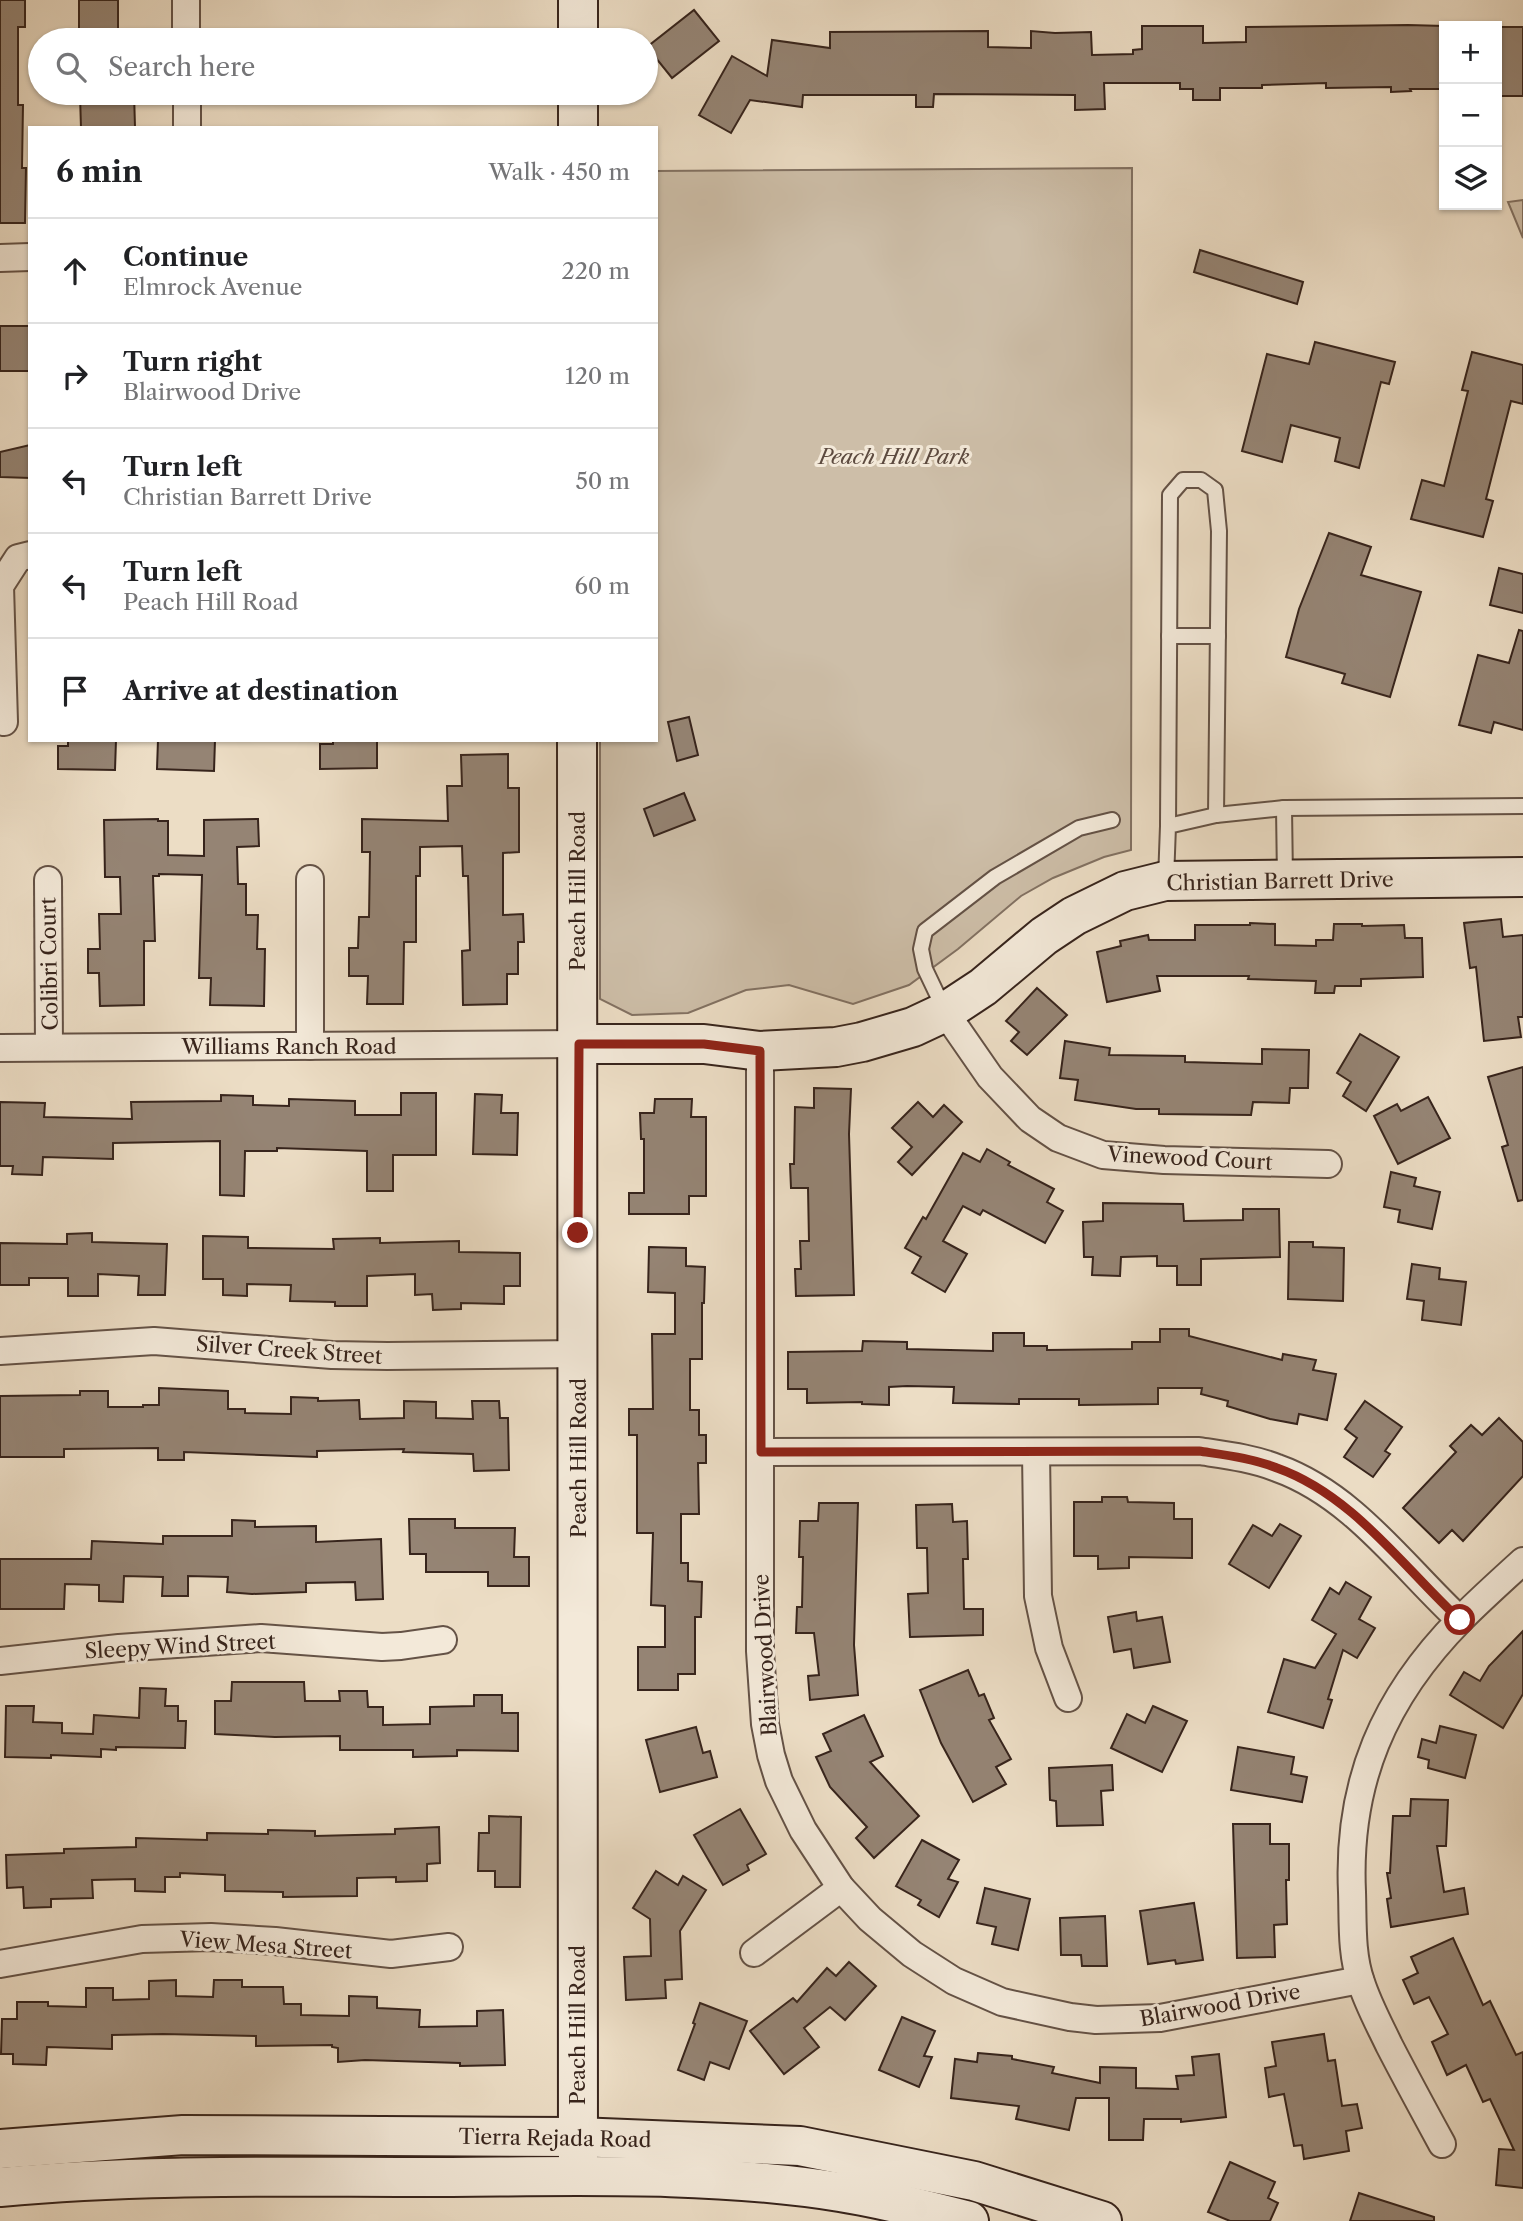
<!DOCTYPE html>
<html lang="en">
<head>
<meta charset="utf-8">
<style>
	:root { --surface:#fff; --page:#f2f2f2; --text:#202124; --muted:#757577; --line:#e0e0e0 }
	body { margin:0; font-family:"Libre Caslon Text",serif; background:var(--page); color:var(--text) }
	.controls { position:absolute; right:21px; top:21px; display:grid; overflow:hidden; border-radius:0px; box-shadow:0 2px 5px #0004 }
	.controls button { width:63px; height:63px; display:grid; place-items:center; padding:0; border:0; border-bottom:2px solid var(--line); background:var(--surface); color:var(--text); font:35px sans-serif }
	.stop { position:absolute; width:21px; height:21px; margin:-16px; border:5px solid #8f2418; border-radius:50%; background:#fff }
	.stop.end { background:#8f2418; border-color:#fff; box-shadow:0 2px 7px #0008 }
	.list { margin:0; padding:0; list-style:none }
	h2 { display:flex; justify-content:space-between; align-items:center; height:91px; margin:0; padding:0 28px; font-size:30px }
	h2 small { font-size:23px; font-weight:400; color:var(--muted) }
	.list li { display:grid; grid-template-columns:46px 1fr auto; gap:21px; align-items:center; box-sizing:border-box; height:105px; padding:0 28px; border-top:2px solid var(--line) }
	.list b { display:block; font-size:26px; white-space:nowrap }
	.list p { margin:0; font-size:23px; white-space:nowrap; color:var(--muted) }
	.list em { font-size:23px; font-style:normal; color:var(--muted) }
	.icon { flex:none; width:38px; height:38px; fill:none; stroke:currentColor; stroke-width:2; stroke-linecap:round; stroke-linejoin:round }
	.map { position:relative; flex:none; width:1523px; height:2221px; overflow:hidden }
	.search { position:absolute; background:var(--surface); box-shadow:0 2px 5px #0004; left:28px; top:28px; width:630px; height:77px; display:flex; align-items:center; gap:18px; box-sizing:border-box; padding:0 24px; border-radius:38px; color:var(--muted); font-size:26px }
	.panel { position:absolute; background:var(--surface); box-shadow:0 2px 5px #0004; left:28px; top:126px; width:630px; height:616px; border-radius:0px }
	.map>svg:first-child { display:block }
	.green { fill:#cdbea8; stroke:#827162; stroke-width:2 }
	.building { fill:#958474; stroke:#37241c; stroke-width:2 }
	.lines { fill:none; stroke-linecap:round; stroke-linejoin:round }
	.lane-casing { stroke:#645246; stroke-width:18 }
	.street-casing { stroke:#645246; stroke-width:30 }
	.secondary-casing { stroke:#37241c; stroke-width:42 }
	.lane { stroke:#f3e9d9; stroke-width:14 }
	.street { stroke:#f3e9d9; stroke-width:26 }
	.secondary { stroke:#f3e9d9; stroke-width:38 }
	.route { stroke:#8f2418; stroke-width:9 }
	.labels { text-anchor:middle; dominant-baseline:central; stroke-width:6; stroke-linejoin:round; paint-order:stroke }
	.park-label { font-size:21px; font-style:italic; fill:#5c4a3f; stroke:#f3e9d9 }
	.street-label { font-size:21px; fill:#37241c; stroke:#f3e9d9 }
</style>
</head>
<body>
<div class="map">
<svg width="1523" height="2221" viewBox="0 0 1523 2221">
	<rect width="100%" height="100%" fill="#ecddc5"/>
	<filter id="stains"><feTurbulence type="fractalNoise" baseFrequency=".00286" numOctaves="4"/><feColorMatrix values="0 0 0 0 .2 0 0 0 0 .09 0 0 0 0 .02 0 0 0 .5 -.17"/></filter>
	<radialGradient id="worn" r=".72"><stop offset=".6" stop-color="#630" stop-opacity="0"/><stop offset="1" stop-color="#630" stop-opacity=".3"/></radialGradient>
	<g class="green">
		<path d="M1132,168L1131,850L1104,857L1053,878L1021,896L958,949L909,985L853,1004L789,985L746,990L688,1013L632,1015L600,999V740H656V171Z"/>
		<path d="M1523,200V238L1508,202Z"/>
	</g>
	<g class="building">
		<path d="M0,0H25V27H18V105H23L22,168H26L25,223H0Z"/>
		<rect x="79" y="0" width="39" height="40"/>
		<path d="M694,10L719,41L672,78L647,47Z"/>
		<path d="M1408,25L1444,26V89H1410L1411,91L1391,92V87L1326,88V83L1262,85V88H1220V100H1193V89H1180V83H1104L1105,109L1075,110V95L934,94L933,107H916V95H803L802,107L750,100L731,133L699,115L732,56L767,76L772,40L830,48V32L988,31V47L1031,48V31L1055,33L1091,32L1092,55L1133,54V50L1142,49V26H1203V43L1246,42V27Z"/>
		<rect x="1497" y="27" width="26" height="69"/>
		<path d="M134,93L135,127L81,128L80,95Z"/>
		<path d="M1200,250L1303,282L1297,304L1194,272Z"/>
		<rect x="0" y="326" width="30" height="45"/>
		<path d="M1315,342L1395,362L1389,384L1381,382L1359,468L1335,461L1340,438L1291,425L1282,462L1242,451L1267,354L1309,364Z"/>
		<path d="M1472,352L1523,365V404L1511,401L1486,499L1493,501L1483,537L1411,519L1422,480L1444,486L1468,391L1462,390Z"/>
		<path d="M30,445V478L0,477V452Z"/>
		<path d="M1329,533L1371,547L1361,575L1421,592L1390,697L1342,683L1345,674L1286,657L1299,609Z"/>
		<path d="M1499,568L1523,574V613L1490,605Z"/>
		<path d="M1519,630L1523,631V730L1494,722L1491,733L1459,725L1478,655L1509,663Z"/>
		<path d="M689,717L698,755L677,761L668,722Z"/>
		<path d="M68,740H116L115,770L58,769V746H68Z"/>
		<path d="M158,740H215L214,771L157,769Z"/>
		<path d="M333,740H377V768L320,769V744H333Z"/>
		<path d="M508,754V788H519V852L503,853V915L523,914L524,942H518V974H507V1004L463,1005L462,951L470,950L468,876H463L462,846L420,847V876H416V942H404L403,1004H367L368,976H349V948H358L359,917H369L370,852H362V819L448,821L447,786H462L461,755Z"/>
		<path d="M684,793L695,820L654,836L644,809Z"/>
		<path d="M158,819V821H168V855L204,856V820L258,819L259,846L237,847L238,884H246V915H258L257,949H265L264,1006L210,1005L211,978H199L202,875L159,874V876H153L155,941H144V1005L100,1006L99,973H88V949H100L99,914H121L120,877H105L104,820Z"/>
		<path d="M1501,919L1503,937L1523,935V1017H1518L1521,1037L1484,1041L1476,967L1470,968L1464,923Z"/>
		<path d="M1250,923L1275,924V945L1316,946V940H1333L1334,924H1362V926L1404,925L1405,938H1422L1423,977L1361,979V986H1335L1334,993H1315L1316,981L1248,979L1249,976H1157L1160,991L1107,1002L1097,952L1121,946L1120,941L1148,935L1149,940H1195V925H1250Z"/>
		<path d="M1037,988L1067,1015L1027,1055L1011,1041L1019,1032L1006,1021Z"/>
		<path d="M1360,1034L1399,1057L1366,1111L1343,1096L1351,1082L1337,1073Z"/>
		<path d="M1065,1041L1110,1048L1109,1055L1185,1056V1062L1262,1064V1049L1309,1050L1308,1088H1290L1289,1103L1253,1102L1251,1115L1159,1114V1109H1136L1075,1100L1078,1080L1060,1078Z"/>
		<path d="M1523,1067V1200L1518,1201L1502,1147L1508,1145L1488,1077Z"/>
		<path d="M814,1088L851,1089L849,1134L854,1295L796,1296L795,1269H801L800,1241H809L808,1188H791L790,1164H794L795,1107L814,1108Z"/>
		<path d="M401,1093H436V1155H393V1191H367V1151L277,1148V1151H245L244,1196L220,1195V1141L113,1143V1159L43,1157L42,1175L12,1174L13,1166H0V1102L45,1103L44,1117L132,1119L131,1102L221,1101V1095L253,1096V1105L289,1106V1099L355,1101V1115H401Z"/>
		<path d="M475,1094L502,1095L501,1113H518L517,1155L473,1154Z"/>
		<path d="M1428,1097L1450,1138L1398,1164L1374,1116L1397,1104L1401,1111Z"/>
		<path d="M655,1099H692L691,1117H706V1196H689V1214H629V1193H644V1139H641L640,1113H654Z"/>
		<path d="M918,1102L933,1117L944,1105L962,1122L912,1175L898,1162L912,1147L892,1128Z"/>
		<path d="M987,1149L1010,1162L1008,1165L1054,1189L1047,1202L1063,1211L1045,1243L983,1210L980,1215L963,1206L943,1241L967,1254L945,1292L912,1273L921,1257L905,1248L923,1217L926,1219L963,1153L980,1162Z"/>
		<path d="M1391,1172L1416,1178L1414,1186L1440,1192L1432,1229L1398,1222L1400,1210L1384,1207Z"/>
		<path d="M1103,1203L1183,1204L1184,1221L1243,1220V1209H1279L1280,1257L1201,1259V1285H1177V1266H1157V1256L1121,1257L1120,1276L1092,1275L1093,1257H1084L1083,1222L1103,1221Z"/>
		<path d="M92,1233V1242L167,1244L165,1295H138L139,1276L98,1274V1296H68V1278H29V1285H0V1243L67,1244V1234Z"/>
		<path d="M203,1236L248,1237V1248L334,1249L333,1239L380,1238V1243L459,1241V1252L520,1253V1286H504V1304L461,1303V1309L433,1310L432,1294L415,1295V1274L367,1276V1306H335V1302L290,1301L291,1285L247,1284V1296L223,1295V1279H203Z"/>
		<path d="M1289,1242H1313V1247L1344,1248L1343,1301L1288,1299Z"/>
		<path d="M649,1247L686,1248V1266L705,1267L704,1303H702V1359H690V1410H699V1435H706V1463H698L699,1514H681V1563H688V1581L702,1582L701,1617H695V1674H678V1690H638V1647H665V1606L651,1605L653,1533H637V1435H629V1409H653L652,1334H675V1293L648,1292Z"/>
		<path d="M1412,1264L1440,1268L1439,1279L1466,1282L1461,1325L1422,1320L1424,1301L1407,1299Z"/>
		<path d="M1160,1329H1189V1336L1282,1360L1283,1354L1316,1360L1313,1370L1336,1374L1327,1420L1299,1414L1297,1424L1270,1419L1227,1406L1228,1401L1201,1394L1202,1388H1158V1404L1079,1405V1399H1019V1404L953,1403L954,1387L907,1386L889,1387V1405L862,1404V1402L807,1403V1389H788V1352L862,1351L863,1341L907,1342V1349L993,1351V1333H1024V1346H1047V1350L1132,1349V1342H1160Z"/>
		<path d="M159,1388L228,1391V1409H245V1413L291,1414V1397L318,1398V1401L359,1400L360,1419L404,1418V1401L436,1402V1418L473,1419L472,1401H499L500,1418H508L509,1470L474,1471L473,1454L403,1452L404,1449L317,1451V1457L184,1452V1460H158V1448L64,1449V1457H0V1396L80,1395V1391H108V1407H143V1405H159Z"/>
		<path d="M1365,1401L1402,1427L1385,1451L1390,1454L1373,1477L1344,1457L1357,1438L1345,1429Z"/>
		<path d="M1499,1418L1523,1442V1476L1463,1541L1452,1530L1439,1543L1403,1508L1456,1452L1450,1446L1471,1425L1482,1435Z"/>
		<path d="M1102,1497H1127L1128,1502L1174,1503V1519H1192V1558L1129,1557V1568L1098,1569V1556H1074V1502H1102Z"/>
		<path d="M819,1503H858L854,1645L858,1695L810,1700L808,1676L819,1675L814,1633H796L797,1607H802L803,1557H799L800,1521H818Z"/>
		<path d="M952,1504L953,1522L967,1521L968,1559H963L964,1609H983V1635L910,1637L908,1594L928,1593L927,1548H917L916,1505Z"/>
		<path d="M409,1519H455V1528H515L514,1557H529V1586H488V1572H426V1554H410Z"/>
		<path d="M232,1520L255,1521V1527L316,1526V1542L381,1539L383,1599L356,1600L355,1582L306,1583V1592L252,1594L227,1592L228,1577L188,1576V1596H162L163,1577L124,1576L123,1602L99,1601V1585L65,1584L64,1609H0V1559H91L92,1541L163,1544V1536H232Z"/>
		<path d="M1280,1524L1301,1536L1269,1588L1229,1564L1253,1525L1272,1536Z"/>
		<path d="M1346,1582L1371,1597L1359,1619L1375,1628L1357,1658L1343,1650L1328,1699L1332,1700L1323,1728L1268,1712L1284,1659L1315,1668L1336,1634L1312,1620L1330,1588L1339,1594Z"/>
		<path d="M1136,1612L1137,1621L1162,1617L1170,1662L1134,1668L1131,1649L1114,1652L1108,1617Z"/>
		<path d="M1523,1631V1694L1503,1728L1450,1695L1464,1672L1480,1681L1489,1666Z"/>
		<path d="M968,1670L979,1696L984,1694L994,1718L989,1720L1011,1759L996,1767L1006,1784L973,1802L941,1743L920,1690Z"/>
		<path d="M232,1682H304L305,1701H340L339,1691H367L368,1707H383V1725L430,1724V1707L474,1706V1695H502V1713H518V1751L457,1750V1756L413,1757V1750H340V1736L275,1737L215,1734V1701H231Z"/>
		<path d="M140,1688L166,1689L165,1706H178V1721H186L185,1748L116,1747V1750L101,1749V1757L51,1755V1758L5,1757L6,1706H34L33,1722L62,1723V1733L93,1734L94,1715L139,1718Z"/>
		<path d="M1153,1706L1187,1721L1162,1772L1111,1748L1127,1714L1145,1723Z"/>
		<path d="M864,1715L883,1756L870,1762L919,1816L874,1858L856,1838L867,1827L830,1787L816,1757L831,1751L823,1734Z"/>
		<path d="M1440,1726L1476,1735L1465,1778L1428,1768L1429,1760L1418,1757L1422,1739L1436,1743Z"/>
		<path d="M696,1727L703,1753L710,1751L717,1777L660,1792L646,1740Z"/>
		<path d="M1238,1747L1294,1757L1291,1774L1307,1777L1302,1802L1231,1790Z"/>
		<path d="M1112,1765L1113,1790L1101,1791L1103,1825L1057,1826L1056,1801L1050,1800L1049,1768Z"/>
		<path d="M1411,1799L1448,1800L1446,1846H1437L1444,1892L1464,1888L1468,1914L1391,1927L1387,1899L1391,1898L1387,1873H1390L1393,1816H1410Z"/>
		<path d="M740,1809L766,1854L747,1865L749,1870L723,1885L694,1835Z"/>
		<path d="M489,1816L521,1817L520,1887H495V1871H478L479,1833H489Z"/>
		<path d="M1233,1824H1270V1844H1289V1880H1286L1287,1924L1274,1925L1275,1957L1237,1958Z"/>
		<path d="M439,1827L440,1863L427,1864V1881L396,1882V1877L357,1878V1896L283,1897V1892L225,1891V1875L180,1873V1877H165V1892L135,1891V1879L92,1880L93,1898L51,1899V1907L24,1908L23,1887L7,1888L6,1855L64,1853V1849L136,1847V1838L207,1840V1833L268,1834V1830L315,1831V1836L395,1834V1829Z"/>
		<path d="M922,1840L959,1860L948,1879L958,1882L939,1917L918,1905L921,1900L896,1886Z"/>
		<path d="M656,1871L678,1885L683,1876L706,1890L680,1931L682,1979L665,1980L666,1998L626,2000L624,1957L651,1956L650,1919L633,1908Z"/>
		<path d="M985,1888L1030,1899L1018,1950L992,1944L996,1927L977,1923Z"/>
		<path d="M1194,1903L1203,1960L1176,1964L1175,1960L1148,1964L1140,1911Z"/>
		<path d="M1105,1916L1107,1966H1082L1081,1955H1061L1060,1918Z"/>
		<path d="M1453,1938L1483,2005L1490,2001L1516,2055L1523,2052V2188L1496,2185L1499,2149L1514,2150L1490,2099L1483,2102L1466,2065L1447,2075L1432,2042L1448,2034L1429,1997L1414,2004L1403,1980L1418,1973L1411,1957Z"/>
		<path d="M849,1962L876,1986L845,2020L830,2007L804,2028L819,2047L784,2074L750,2031L793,1998L797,2002L827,1968L836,1976Z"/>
		<path d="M176,1980V1996L213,1997L214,1980H242V1987H283L284,2004H301V2015L349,2016V1996L377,1997V2008L420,2010L419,2027L477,2026V2011L503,2010L505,2065L460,2066V2063L365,2060L338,2062V2048L332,2047V2045L256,2046V2036L163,2034L112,2035V2049L47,2047L46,2065L13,2064V2054H1L2,2019H17V2002H48V2006L86,2007V1988H113V2000L149,1999V1981Z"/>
		<path d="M700,2003L747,2021L729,2069L710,2062L704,2080L678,2070L695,2024L693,2023Z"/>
		<path d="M902,2017L935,2031L924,2056L932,2057L919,2087L879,2070Z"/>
		<path d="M1324,2034L1328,2061L1335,2060L1342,2106L1357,2104L1362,2128L1346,2131L1349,2151L1304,2159L1302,2145L1294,2146L1284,2094L1269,2097L1265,2068L1276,2066L1272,2042Z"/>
		<path d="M978,2053L1012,2056V2059L1054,2067L1052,2073L1100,2083V2067L1136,2068V2088L1178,2089L1176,2076L1194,2075L1192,2057L1219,2054L1226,2117L1181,2122V2119H1144L1143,2140H1109V2098H1076L1069,2130L1016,2119L1019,2106L951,2098L955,2059L977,2062Z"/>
		<path d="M1230,2162L1275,2182L1268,2198L1278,2203L1270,2221H1230L1208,2212Z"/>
		<path d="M1359,2193L1434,2217V2221H1350Z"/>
	</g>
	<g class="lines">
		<g class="lane-casing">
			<g id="lane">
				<path d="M1169,636H1218"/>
				<path d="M1284,808L1285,879"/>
				<path d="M1216,815L1284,808L1523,806"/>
				<path d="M1166,880L1168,826L1170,495L1183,480H1201L1215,490L1219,531L1216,815L1168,826"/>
				<path d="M945,1011L925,969L921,949L925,931L995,877L1079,828L1112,820"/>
			</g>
		</g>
		<g class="street-casing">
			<g id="street">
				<path d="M186,0V40"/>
				<path d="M187,93V128"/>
				<path d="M0,258L30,257"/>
				<path d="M4,722L0,586L18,558L30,555"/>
				<path d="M310,879V1046"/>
				<path d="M48,880L49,1047"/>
				<path d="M945,1012L990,1077L1030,1119L1058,1138L1103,1155L1164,1160L1328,1164"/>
				<path d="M0,1048L578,1044"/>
				<path d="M760,1051V1651L765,1724L771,1755L779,1781L803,1830L841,1888L870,1919L912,1954L954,1981L1002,2002L1070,2017L1096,2020L1160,2018L1360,1980"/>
				<path d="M0,1351L154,1341L332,1355L387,1356L579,1354"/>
				<path d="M761,1452L1199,1451C1225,1455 1252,1458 1277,1468C1353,1495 1403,1567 1460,1620"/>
				<path d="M1036,1452L1038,1596L1049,1648L1068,1698"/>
				<path d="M0,1661L119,1648L261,1638L382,1647L401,1646L443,1640"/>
				<path d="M754,1953L841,1888"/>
				<path d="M0,1964L142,1939L211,1937L275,1941L391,1954L449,1947"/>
				<path d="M1442,2144C1424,2111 1406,2078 1389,2045C1379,2024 1368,2004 1361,1982C1351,1954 1353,1922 1352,1892C1347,1782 1384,1697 1461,1619C1481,1599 1502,1580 1523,1561"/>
			</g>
		</g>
		<g class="secondary-casing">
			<g id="secondary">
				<path d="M578,0V40"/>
				<path d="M578,93V128"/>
				<path d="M577,740L578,2176"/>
				<path d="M578,1044H704L760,1051L836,1047L862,1042L913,1027L945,1012L983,987L1044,936L1074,916L1125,891L1165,881L1523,877"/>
				<path d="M0,2149L183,2135L577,2137L800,2146L974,2181L1102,2221"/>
				<path d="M0,2187C139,2174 278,2177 418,2177C558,2177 701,2170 840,2192C884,2199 927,2210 969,2221"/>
			</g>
		</g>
		<use href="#lane" class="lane"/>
		<use href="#street" class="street"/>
		<use href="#secondary" class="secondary"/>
	</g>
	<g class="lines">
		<path class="route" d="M578,1233L579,1044H704L760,1051L761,1452L1199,1451C1225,1455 1252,1458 1277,1468C1353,1495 1403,1567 1460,1620"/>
	</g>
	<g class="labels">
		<g class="park-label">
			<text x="894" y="456">Peach Hill Park</text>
		</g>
		<g class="street-label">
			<text transform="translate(1280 881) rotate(-1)">Christian Barrett Drive</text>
			<text transform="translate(577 891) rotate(-90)">Peach Hill Road</text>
			<text transform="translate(49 964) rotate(-91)">Colibri Court</text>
			<text x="289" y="1046">Williams Ranch Road</text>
			<text transform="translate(1190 1158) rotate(3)">Vinewood Court</text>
			<text transform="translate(289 1350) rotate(4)">Silver Creek Street</text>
			<text transform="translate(578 1458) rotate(-90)">Peach Hill Road</text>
			<text transform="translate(180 1646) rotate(-3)">Sleepy Wind Street</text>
			<text transform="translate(765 1655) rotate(-93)">Blairwood Drive</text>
			<text transform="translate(266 1945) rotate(4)">View Mesa Street</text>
			<text transform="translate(1220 2005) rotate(-10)">Blairwood Drive</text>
			<text transform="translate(577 2025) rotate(-90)">Peach Hill Road</text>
			<text transform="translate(555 2138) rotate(1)">Tierra Rejada Road</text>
		</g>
	</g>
	<rect width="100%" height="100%" filter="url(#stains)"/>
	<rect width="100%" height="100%" fill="url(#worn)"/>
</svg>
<div class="controls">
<button>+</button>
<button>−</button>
<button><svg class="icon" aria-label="layers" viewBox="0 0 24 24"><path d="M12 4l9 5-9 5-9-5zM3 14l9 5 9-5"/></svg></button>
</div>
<div class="stop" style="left:1460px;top:1620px"></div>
<div class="stop end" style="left:578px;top:1233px"></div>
<div class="search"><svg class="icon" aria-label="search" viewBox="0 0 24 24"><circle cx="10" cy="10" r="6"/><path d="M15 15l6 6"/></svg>Search here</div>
<section class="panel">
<h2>6 min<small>Walk · 450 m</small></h2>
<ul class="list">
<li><svg class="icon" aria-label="ahead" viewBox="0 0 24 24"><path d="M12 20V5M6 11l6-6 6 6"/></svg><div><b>Continue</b><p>Elmrock Avenue</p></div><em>220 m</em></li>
<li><svg class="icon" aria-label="right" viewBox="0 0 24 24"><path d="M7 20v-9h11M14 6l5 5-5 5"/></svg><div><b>Turn right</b><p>Blairwood Drive</p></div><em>120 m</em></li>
<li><svg class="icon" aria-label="left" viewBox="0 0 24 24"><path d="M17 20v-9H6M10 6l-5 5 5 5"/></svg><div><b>Turn left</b><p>Christian Barrett Drive</p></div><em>50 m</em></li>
<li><svg class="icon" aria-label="left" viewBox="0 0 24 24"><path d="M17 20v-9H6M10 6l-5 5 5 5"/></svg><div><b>Turn left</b><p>Peach Hill Road</p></div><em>60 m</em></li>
<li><svg class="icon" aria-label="arrive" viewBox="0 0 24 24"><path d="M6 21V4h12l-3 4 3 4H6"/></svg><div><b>Arrive at destination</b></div></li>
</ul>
</section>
</div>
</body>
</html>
